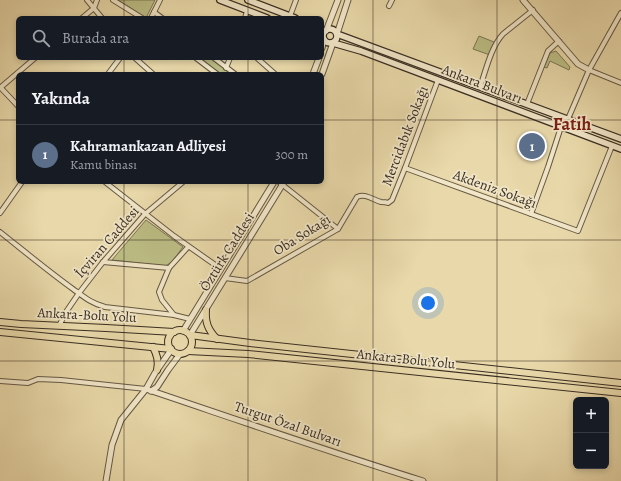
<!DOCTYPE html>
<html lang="tr">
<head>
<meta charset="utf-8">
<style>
	:root { --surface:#171b24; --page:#242831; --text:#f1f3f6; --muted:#9ea1a6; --line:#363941; --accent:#0b8043 }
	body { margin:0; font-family:Alegreya,serif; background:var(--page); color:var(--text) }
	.controls { position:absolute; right:12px; bottom:12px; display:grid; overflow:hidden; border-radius:6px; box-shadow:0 2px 6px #0003 }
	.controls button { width:36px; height:36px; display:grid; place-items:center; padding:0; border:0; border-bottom:1px solid var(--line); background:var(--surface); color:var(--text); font:20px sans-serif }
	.you { position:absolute; left:428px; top:303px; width:14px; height:14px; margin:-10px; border:3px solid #fff; border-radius:50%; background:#1a73e8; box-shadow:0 0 0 6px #1a73e833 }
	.badge { display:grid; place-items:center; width:26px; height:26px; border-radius:50%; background:var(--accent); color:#fff; font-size:13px; font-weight:700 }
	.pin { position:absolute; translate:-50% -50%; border:2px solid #fff; box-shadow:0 1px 4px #0006 }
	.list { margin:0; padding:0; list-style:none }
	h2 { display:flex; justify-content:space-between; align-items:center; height:52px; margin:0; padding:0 16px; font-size:17px }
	h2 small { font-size:13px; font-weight:400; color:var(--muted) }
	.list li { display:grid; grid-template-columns:26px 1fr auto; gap:12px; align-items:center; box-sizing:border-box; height:60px; padding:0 16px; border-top:1px solid var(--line) }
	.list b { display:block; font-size:15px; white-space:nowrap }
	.list p { margin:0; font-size:13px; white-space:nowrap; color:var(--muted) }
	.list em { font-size:13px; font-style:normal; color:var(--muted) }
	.icon { flex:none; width:22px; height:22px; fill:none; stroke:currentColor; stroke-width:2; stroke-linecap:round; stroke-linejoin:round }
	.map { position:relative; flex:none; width:621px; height:481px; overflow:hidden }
	.search { position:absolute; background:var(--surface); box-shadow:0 2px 6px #0003; left:16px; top:16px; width:308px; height:44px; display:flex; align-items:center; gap:10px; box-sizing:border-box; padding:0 14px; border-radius:6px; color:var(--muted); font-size:15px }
	.panel { position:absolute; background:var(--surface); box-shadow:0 2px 6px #0003; left:16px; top:72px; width:308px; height:112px; border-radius:6px }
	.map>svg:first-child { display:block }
	.green { fill:#bcbe85; stroke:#7a7654 }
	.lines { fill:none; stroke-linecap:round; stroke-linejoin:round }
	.minor-casing { stroke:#655944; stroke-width:6 }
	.tertiary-casing { stroke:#655944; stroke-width:7 }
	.secondary-casing { stroke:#392e22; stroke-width:8 }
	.trunk-casing { stroke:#392e22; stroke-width:8 }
	.minor { stroke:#f1e6c8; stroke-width:4 }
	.tertiary { stroke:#f1e6c8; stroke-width:5 }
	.secondary { stroke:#f1e6c8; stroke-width:5.5 }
	.trunk { stroke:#e9d9aa; stroke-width:6 }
	.grid { fill:none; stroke:#392e22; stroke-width:1; stroke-opacity:0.55 }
	.labels { text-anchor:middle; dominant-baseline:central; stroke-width:3.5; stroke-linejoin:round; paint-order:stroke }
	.street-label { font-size:14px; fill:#392e22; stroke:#f1e6c8 }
	.district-label { font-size:18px; font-weight:bold; fill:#7a1f14; stroke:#f1e6c8 }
</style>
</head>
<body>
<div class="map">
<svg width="621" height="481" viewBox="0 0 621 481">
	<rect width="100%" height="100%" fill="#e9d9aa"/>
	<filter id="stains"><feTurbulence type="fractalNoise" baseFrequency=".005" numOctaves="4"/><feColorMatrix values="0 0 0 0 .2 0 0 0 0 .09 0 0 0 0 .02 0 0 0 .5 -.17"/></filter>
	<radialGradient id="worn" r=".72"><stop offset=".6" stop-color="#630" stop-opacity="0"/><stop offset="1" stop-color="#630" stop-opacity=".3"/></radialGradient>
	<g class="green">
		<path d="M118,0H155L146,18Z"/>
		<path d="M479,36L494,42L490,55L473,49Z"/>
		<path d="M556,51L570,67L569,70L550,61L547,68L544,67L550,53Z"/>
		<path d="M198,58H212L233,74H218Z"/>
		<path d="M146,220L183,247C178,253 173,263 165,266L112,260Z"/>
	</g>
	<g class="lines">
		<g class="minor-casing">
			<g id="minor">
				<path d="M87,0L102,18"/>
				<path d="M113,0L142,18"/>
				<path d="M389,6L392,0"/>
				<path d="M154,12L162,18"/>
				<path d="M290,16L296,0"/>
				<path d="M82,18L94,8L97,0"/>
				<path d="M151,18L160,0"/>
				<path d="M245,18L247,11"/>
				<path d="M135,58L153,74"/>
				<path d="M196,58L217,74"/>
				<path d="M214,58L235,74"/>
				<path d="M257,58L275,74"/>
				<path d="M226,68L230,58"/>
				<path d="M589,70L621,83"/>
				<path d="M108,74L120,58"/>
				<path d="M0,87L18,106"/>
				<path d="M480,87C486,70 491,47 503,34L533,10"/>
				<path d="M0,88L35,58"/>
				<path d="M527,104L548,51L559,41"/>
				<path d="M568,119L589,70L621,13"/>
				<path d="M405,168L578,231L612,146"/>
				<path d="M105,182L174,236L221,269"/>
				<path d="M279,182L338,229"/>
				<path d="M0,213L22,182"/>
				<path d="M531,214L548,167L561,127"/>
				<path d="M0,232C24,251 48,271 73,289C84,297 91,303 105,307L174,315L190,319"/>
				<path d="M103,262L169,268"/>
				<path d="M225,278L247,281L338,229L357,197C366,193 373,200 381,202C383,202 386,202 388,203L392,200L405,168L438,80"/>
				<path d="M174,315L162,300L159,292L169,268L188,247"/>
				<path d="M59,326L66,312L79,293L103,262L145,214L183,182"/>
				<path d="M0,381L28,383L38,379L61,380L146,389"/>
			</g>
		</g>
		<g class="tertiary-casing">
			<g id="tertiary">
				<path d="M523,0L578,64L589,70"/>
				<path d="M326,31L338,0"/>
				<path d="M337,34L348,0"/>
				<path d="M322,48L324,39"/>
				<path d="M313,74L319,58"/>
				<path d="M322,74L333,43"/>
				<path d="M183,331L274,182"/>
				<path d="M190,335L284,182"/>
				<path d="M146,389C238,420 330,452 423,481"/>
				<path d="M151,391L157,387L168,370L180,354"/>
				<path d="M106,481L112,445L121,420L146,389L155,373L171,350"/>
			</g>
		</g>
		<g class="secondary-casing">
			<g id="secondary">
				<path d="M220,0L267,18"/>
				<path d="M248,0L295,18"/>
				<circle cx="330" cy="36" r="7"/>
				<path d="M337,34L621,139"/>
				<path d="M333,43L361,51L621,149"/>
			</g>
		</g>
		<g class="trunk-casing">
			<g id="trunk">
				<path d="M206,310C205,322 208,330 217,339"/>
				<path d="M0,322L21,324L106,328L174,332"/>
				<circle cx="180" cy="342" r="12"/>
				<path d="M0,332L171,349"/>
				<path d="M190,335L250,343L621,383"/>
				<path d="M153,347C157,355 159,361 157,370"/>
				<path d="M188,351L248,354L621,393"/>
			</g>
		</g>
		<use href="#minor" class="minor"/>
		<use href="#tertiary" class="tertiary"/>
		<use href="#secondary" class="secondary"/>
		<use href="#trunk" class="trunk"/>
	</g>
	<path class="grid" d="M124,0V18M248,0V18M373,0V481M497,0V481M124,58V74M248,58V74M0,120H18M322,120H621M124,182V481M248,182V481M0,240H621M0,361H621"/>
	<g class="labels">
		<g class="street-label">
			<text transform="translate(482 84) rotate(21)">Ankara Bulvarı</text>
			<text transform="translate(405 136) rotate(-69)">Mercidabık Sokağı</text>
			<text transform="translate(495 189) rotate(20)">Akdeniz Sokağı</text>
			<text transform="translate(302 235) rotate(-32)">Oba Sokağı</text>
			<text transform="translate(107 242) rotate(-49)">İçviran Caddesi</text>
			<text transform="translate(227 252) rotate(-58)">Öztürk Caddesi</text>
			<text transform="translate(87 315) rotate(3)">Ankara-Bolu Yolu</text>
			<text transform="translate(406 359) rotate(6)">Ankara-Bolu Yolu</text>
			<text transform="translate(288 424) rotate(19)">Turgut Özal Bulvarı</text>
		</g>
		<g class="district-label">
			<text x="572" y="124">Fatih</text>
		</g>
	</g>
	<rect width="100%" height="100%" filter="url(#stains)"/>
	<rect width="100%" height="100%" fill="url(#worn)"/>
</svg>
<div class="controls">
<button>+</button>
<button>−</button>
</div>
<div class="you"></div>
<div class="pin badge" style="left:532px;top:146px;background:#5c6f8a">1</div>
<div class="search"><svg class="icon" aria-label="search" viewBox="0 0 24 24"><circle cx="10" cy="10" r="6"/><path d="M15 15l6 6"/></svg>Burada ara</div>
<section class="panel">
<h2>Yakında<small></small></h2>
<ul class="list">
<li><span class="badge" style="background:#5c6f8a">1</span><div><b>Kahramankazan Adliyesi</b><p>Kamu binası</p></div><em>300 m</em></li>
</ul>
</section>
</div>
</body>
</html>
